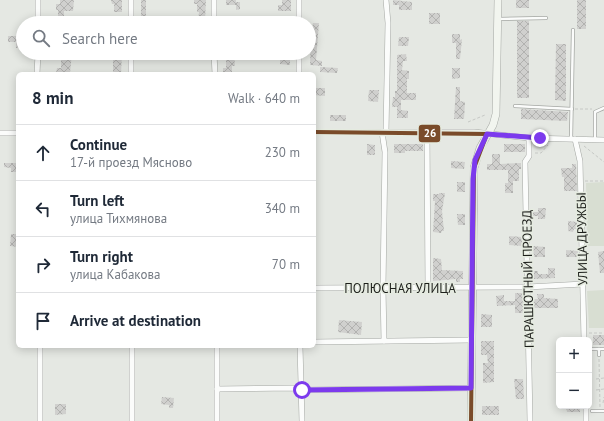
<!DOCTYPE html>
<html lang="en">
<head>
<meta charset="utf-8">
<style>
	:root { --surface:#fff; --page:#f2f2f3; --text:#1f2937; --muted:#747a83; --line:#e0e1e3 }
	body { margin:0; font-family:"PT Sans",sans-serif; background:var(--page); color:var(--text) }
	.controls { position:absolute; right:12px; bottom:12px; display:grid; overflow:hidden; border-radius:6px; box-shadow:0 2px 10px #0003 }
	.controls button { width:36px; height:36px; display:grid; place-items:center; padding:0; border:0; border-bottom:1px solid var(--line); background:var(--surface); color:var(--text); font:20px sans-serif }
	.stop { position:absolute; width:12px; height:12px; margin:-9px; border:3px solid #7c3aed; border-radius:50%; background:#fff }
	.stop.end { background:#7c3aed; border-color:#fff; box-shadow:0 1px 4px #0008 }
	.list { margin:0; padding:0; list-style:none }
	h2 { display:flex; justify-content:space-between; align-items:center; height:52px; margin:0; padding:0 16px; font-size:17px }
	h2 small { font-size:13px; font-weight:400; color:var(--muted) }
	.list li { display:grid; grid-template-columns:26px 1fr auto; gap:12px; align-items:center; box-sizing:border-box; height:56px; padding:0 16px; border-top:1px solid var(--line) }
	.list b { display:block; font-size:15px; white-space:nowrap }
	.list p { margin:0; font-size:13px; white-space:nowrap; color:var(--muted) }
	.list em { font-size:13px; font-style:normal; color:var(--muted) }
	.icon { flex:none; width:22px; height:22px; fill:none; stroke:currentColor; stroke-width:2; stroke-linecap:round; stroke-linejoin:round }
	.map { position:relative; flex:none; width:604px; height:421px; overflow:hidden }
	.search { position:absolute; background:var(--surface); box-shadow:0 2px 10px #0003; left:16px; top:16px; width:300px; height:44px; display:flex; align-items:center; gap:10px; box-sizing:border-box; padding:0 14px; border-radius:22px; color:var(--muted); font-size:15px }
	.panel { position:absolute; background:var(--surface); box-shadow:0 2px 10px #0003; left:16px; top:72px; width:300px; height:276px; border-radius:6px }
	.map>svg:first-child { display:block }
	.built { fill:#d8ded2 }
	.building { fill:url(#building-cross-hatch) }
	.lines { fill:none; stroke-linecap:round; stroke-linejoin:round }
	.lane-casing { stroke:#a4a7a3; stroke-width:4 }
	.street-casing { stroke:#a4a7a3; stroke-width:6 }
	.secondary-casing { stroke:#a4a7a3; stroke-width:8 }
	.path { stroke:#c6c8c5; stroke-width:1; stroke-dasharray:3 2; stroke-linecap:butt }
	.lane { stroke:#fbfcfb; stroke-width:2.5 }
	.street { stroke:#fbfcfb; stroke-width:5 }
	.secondary { stroke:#f2f5ef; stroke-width:7 }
	.bus-1-casing { stroke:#e5ebe0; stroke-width:7 }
	.bus-1 { stroke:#7a4b2a; stroke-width:4 }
	.route { stroke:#7c3aed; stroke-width:5 }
	.labels { text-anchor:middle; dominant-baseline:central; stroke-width:3; stroke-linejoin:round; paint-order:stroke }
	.street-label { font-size:13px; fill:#1d1f1b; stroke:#e5ebe0 }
	.line-badge { stroke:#e5ebe0; stroke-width:1.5 }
	.badge-label { font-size:11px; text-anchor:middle; font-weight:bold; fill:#fff }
</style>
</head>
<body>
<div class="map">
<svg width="604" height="421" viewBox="0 0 604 421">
	<defs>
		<pattern id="building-cross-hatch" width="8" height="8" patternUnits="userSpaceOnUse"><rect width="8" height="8" fill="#d0d0ce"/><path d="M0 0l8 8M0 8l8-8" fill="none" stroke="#b2b2b0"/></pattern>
	</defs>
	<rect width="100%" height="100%" fill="#e5e8e3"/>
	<g class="built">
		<path d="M604,182V246H587L586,183Z"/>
		<path d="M604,290V328H589L587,291Z"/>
	</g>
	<g class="building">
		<path d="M60,0H74L73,11H64V23H58V10H56V4H60Z"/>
		<path d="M111,0H122V12H114V4H112Z"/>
		<path d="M141,0H146V17H151V23H141Z"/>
		<path d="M194,0H206L205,21H203L202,23H198L199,12H197V4H194Z"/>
		<path d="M226,0H236V2H240V9L236,10V5H226Z"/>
		<path d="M282,0H291V11H278V5H282Z"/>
		<path d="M393,0L412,2V10H399V5H393Z"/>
		<rect x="516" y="0" width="13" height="8"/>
		<rect x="577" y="0" width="9" height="29"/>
		<rect x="429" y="13" width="11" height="11"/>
		<rect x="517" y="21" width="12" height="77"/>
		<path d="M313,23H319L316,60L322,61V66L310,65L311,35H309V28L312,29Z"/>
		<path d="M452,34H460V40L462,39L460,59H456V43H452Z"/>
		<path d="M8,36H21V48H16V42H8Z"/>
		<path d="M399,37H409L408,46H398Z"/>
		<path d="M556,44H566V101L555,100Z"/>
		<path d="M61,53H72L70,73H56L57,68H61Z"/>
		<path d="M113,53H122L121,74H113Z"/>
		<path d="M140,53L155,54V59H141Z"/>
		<path d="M226,53H234L235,66H232V74H223V68H226Z"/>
		<path d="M280,54H290V65L280,64Z"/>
		<path d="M406,54L407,61H403L402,70L409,71V79H407V93H416V100H401V110L408,111V118H397V107H392L393,97H395V91H397V55Z"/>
		<path d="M320,67L338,68L337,73L320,72Z"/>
		<path d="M452,68H460V78L452,79Z"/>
		<path d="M456,87H460V101L465,102L464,119H454Z"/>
		<path d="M314,88H325V96L314,95Z"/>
		<path d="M369,90H379L378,102L368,101Z"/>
		<path d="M521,109L568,112L567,121L521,119Z"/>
		<rect x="330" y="115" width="16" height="6"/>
		<path d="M367,144L375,145V155H367Z"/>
		<path d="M394,144H423V151H405V153H394Z"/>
		<rect x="504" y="144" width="21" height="8"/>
		<path d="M492,154H500V164L521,163V169H519V181H513V193H505V183H508V170H487V164H492Z"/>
		<path d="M451,161L465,162L464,169L451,168Z"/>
		<path d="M4,163H18V172H11V168L4,167Z"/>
		<path d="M572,164H576L577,191H564V177H562L561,168H572Z"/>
		<rect x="457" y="182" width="8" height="10"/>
		<path d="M439,193H445L442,211L444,231H442L441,233L433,232L435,201H433V194H439Z"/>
		<path d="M538,208H546L545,219H538V216H532L533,212H538Z"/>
		<path d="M457,214H465V225H458Z"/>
		<path d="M568,221L577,222V229H574L573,232L568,231Z"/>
		<path d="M11,234H18V247L10,246Z"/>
		<path d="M509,236L522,237V246L509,245Z"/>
		<path d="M533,246L545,247V257H534Z"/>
		<path d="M566,250L578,251V257H566Z"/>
		<path d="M604,251V273H600L598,252Z"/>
		<path d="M433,258L441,259L442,270L463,271V279H460V282H456V279L433,281Z"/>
		<path d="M548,268H555V278L534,279V271H538V274H548Z"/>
		<path d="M515,293H524V313H515V305L497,306L496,296L504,295V301H515Z"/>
		<path d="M537,294H544V298L558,299V308H534L533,299H538Z"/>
		<path d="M481,314L492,315V327H481Z"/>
		<path d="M339,320L362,322L361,335L338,332Z"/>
		<rect x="593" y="335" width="11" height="10"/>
		<path d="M481,341H494V382L483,383V363H488L487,355H481Z"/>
		<path d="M514,379H523L524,399H516Z"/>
		<path d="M162,397L174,398L173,408H169V405L161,404Z"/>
		<path d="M55,404H66V414L55,415Z"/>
		<rect x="482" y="406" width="17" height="9"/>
		<path d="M566,406H580V412H567Z"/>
	</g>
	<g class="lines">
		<g class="lane-casing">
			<g id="lane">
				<path d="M499,19L546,18"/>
				<path d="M515,106L572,109"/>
				<path d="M571,139L573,30"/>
				<path d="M595,139V112L604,108"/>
				<path d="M589,349H604"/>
				<path d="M599,349V355"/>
				<path d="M592,411H604"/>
			</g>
		</g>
		<g class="street-casing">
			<g id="street">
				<path d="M214,0V23"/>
				<path d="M299,0V23"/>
				<path d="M38,23V0"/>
				<path d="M131,23V0"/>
				<path d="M214,53L215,74"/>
				<path d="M299,53V74"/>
				<path d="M37,74L38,53"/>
				<path d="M131,74V53"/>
				<path d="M314,132H474L529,138L604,140"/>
				<path d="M382,132L385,152L383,288L384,341"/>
				<path d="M386,132L388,23L386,0"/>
				<path d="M427,132L428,288"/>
				<path d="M0,133H18"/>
				<path d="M529,138V156L525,162L530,421"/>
				<path d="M575,139L580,161L584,340"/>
				<path d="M314,288L528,287L583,284"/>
				<path d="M314,342L471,340"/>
				<path d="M217,346V421"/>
				<path d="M300,346L302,421"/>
				<path d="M217,389L293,388L302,390L471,388"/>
				<path d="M586,406V421"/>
				<path d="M40,421V346"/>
				<path d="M132,421V346"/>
			</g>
		</g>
		<g class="secondary-casing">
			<path id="secondary" d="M471,421L474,168L480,148L493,125L496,114L498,0"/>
		</g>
		<g class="path">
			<path d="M575,109H592"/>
			<path d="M468,122L485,115"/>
			<path d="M584,146L604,162"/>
			<path d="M535,153H541L548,145"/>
			<path d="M585,181H604"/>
			<path d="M589,333H604"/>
			<path d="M599,359L600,407"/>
			<path d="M596,379L604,378"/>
			<path d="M596,390L604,389"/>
			<path d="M603,403L604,397"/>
		</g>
		<use href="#lane" class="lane"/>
		<use href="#street" class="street"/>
		<use href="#secondary" class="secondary"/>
		<g class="bus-1-casing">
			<path id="bus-1" d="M314,132L487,134L474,168L471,421"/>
		</g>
		<use href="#bus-1" class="bus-1"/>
	</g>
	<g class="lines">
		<path class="route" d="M302,390L471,388L473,179L475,160L487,134L540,138"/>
	</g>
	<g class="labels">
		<g class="street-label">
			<text transform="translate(582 239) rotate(-91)">УЛИЦА ДРУЖБЫ</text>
			<text transform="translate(528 279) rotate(-91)">ПАРАШЮТНЫЙ ПРОЕЗД</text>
			<text x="400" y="288">ПОЛЮСНАЯ УЛИЦА</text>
		</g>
	</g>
	<rect class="line-badge" x="418" y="124" width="23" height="19" rx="4" fill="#7a4b2a"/>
	<g class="badge-label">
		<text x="430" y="137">26</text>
	</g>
</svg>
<div class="controls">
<button>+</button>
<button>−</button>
</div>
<div class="stop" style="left:302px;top:390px"></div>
<div class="stop end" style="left:540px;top:138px"></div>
<div class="search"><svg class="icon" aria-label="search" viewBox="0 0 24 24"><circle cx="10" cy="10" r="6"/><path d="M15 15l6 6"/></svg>Search here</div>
<section class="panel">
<h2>8 min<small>Walk · 640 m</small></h2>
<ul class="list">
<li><svg class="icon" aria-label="ahead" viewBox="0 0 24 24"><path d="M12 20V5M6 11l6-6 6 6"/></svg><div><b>Continue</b><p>17-й проезд Мясново</p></div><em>230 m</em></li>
<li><svg class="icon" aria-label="left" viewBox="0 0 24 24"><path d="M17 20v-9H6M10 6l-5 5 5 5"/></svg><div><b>Turn left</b><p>улица Тихмянова</p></div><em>340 m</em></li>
<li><svg class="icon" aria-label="right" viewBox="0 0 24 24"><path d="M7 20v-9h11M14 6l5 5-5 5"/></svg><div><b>Turn right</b><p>улица Кабакова</p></div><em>70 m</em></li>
<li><svg class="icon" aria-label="arrive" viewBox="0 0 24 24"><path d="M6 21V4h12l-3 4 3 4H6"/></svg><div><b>Arrive at destination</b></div></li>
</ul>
</section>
</div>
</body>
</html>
